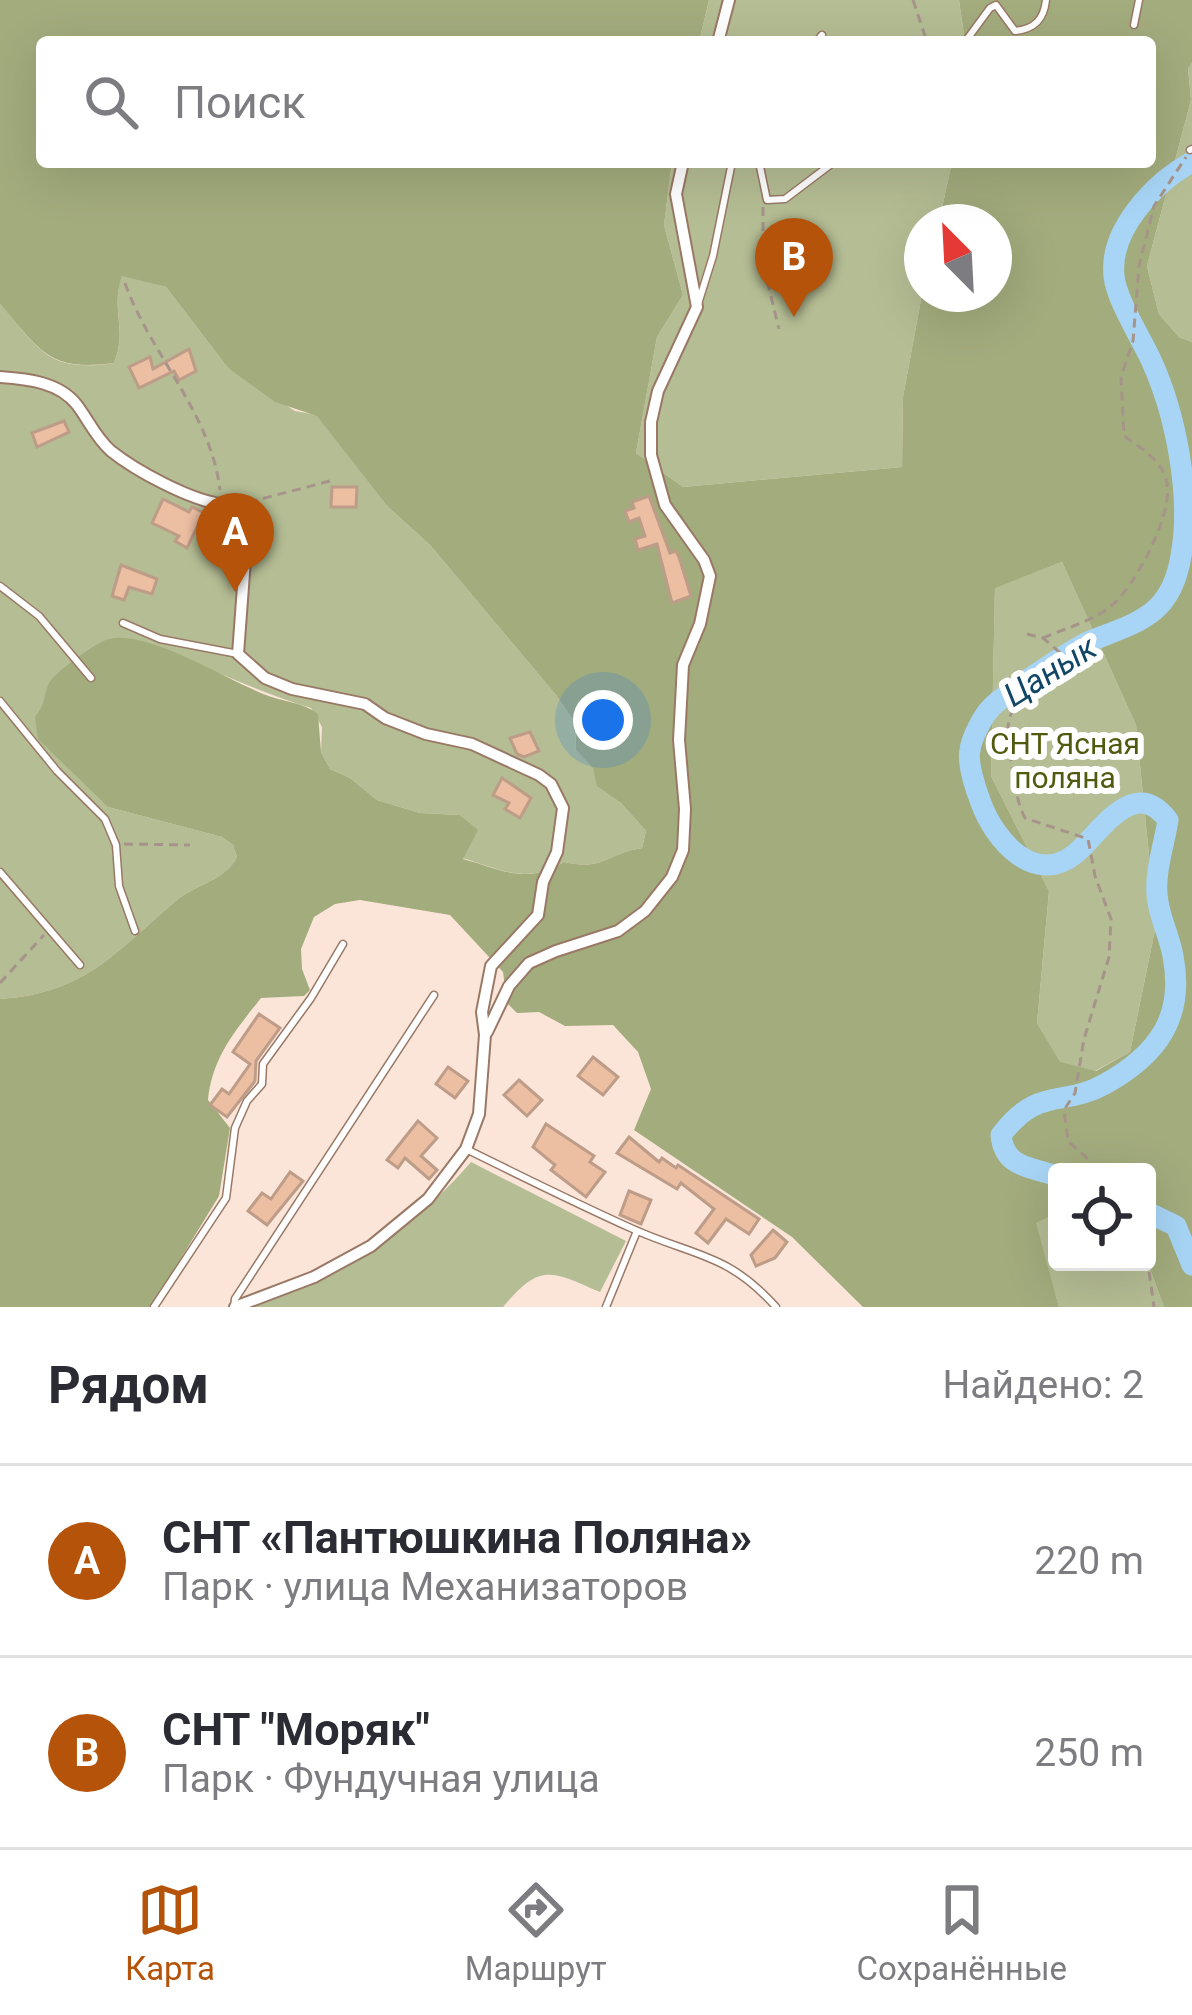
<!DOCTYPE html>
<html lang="ru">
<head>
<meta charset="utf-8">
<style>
	:root { --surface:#fff; --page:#f7f7f7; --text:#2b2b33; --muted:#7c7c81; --line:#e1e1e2; --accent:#b45309 }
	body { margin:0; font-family:Roboto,sans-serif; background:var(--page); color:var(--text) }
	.controls { position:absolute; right:36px; bottom:36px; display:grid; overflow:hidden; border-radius:12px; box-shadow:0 12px 48px #0002 }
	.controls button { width:108px; height:108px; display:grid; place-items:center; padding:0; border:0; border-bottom:3px solid var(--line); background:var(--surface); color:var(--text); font:60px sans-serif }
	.compass { position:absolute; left:904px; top:204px; width:108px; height:108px; border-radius:50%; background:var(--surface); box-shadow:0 12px 48px #0002; rotate:336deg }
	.you { position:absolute; left:603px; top:720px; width:42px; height:42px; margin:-30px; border:9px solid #fff; border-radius:50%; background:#1a73e8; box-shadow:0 0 0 18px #1a73e833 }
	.badge { display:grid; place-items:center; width:78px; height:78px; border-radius:50%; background:var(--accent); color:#fff; font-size:39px; font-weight:700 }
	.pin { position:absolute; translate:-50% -99px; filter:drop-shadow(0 3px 6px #0008) }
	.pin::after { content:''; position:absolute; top:63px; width:42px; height:36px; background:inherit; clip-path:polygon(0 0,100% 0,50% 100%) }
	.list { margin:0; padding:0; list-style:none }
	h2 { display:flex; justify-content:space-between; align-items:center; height:156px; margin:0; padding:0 48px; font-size:51px }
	h2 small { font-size:39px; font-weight:400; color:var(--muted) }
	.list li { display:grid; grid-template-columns:78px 1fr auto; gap:36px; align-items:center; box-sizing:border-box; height:192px; padding:0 48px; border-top:3px solid var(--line) }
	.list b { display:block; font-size:45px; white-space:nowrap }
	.list p { margin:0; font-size:39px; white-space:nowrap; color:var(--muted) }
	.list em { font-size:39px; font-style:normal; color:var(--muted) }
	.icon { flex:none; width:66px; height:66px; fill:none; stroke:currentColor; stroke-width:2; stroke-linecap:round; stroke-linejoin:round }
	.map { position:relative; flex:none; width:1192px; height:1307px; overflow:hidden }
	.search { position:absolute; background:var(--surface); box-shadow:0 12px 48px #0002; left:36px; right:36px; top:36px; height:132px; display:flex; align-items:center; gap:30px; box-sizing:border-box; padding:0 42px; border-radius:12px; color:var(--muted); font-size:45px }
	.sheet { height:540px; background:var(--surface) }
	nav { display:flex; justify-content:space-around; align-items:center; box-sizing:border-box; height:168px; border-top:3px solid var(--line); background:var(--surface); font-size:33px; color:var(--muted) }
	nav a { display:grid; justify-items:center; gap:6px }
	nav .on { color:var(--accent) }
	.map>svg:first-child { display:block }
	.green { fill:#b5bd94 }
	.forest { fill:#a3ac7d; fill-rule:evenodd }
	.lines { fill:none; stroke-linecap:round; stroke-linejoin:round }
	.river { stroke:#a8d5f6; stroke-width:21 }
	.building { fill:#ecbea2; stroke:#bd9c88; stroke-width:3 }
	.lane-casing { stroke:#997966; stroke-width:9 }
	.street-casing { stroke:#997966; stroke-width:14 }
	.path { stroke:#a6948a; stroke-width:3; stroke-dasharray:9 6; stroke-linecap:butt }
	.lane { stroke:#fff; stroke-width:6 }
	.street { stroke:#fff; stroke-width:10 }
	.labels { text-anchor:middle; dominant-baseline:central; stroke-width:12; stroke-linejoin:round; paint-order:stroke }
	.park-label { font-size:30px; fill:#515a0e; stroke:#fff }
	.water-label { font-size:33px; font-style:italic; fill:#124666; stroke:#fff }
</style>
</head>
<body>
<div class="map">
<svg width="1192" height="1307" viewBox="0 0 1192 1307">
	<rect width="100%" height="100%" fill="#fbe5d9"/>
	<g class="green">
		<path d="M709,0H959L965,42H699Z"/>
		<path d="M1192,63V342L1179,337L1159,314L1147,266L1191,100L1188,67Z"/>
		<path d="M672,162H952L939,222H922V294L903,397L902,467L683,487L636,453L657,337L683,295L664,225Z"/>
		<path d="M122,275L166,287L228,368L295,411L317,415L387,506L430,545L556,695L575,723L576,750L594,768L598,786L621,803L646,831L642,848C607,854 603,871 564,862C525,885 503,870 462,858L477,830L460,815L420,813L377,800L350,778L330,769L321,752L322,727L311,708C251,690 196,661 137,640L108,807L222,837L233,845L237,857C226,880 195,885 177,900C115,952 87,993 0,999V304C40,350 48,373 114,363C128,330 110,309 122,275Z"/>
		<path d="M1062,562L1136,725L1156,925L1130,1052L1095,1071L1060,1063L1037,1023L1049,891L991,776L995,587Z"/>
		<path d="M471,1162L626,1241L600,1292C550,1270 540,1263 503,1307H251C340,1275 408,1235 471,1162Z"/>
		<path d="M1057,1213V1262L1147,1261L1164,1307H1059L1035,1223Z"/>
	</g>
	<path class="forest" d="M0,0H709L699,42H42V162H672L664,225L683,295L657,337L636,453L683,487L902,467L903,397L922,294H994V222H939L952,162H1150V42H965L959,0H1192V63L1188,68L1191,100L1147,266L1159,314L1179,337L1192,342V1307H1164L1147,1261V1172H1057V1213L1036,1223L1059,1307H863L792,1237L634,1130L651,1089L638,1052L613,1025L565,1026L539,1012L517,1013L507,1003L503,972L450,915L360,900L335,904L314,917L301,949L302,969L310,990L304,996L261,998C236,1030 212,1057 208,1100L230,1128L219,1196L151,1307H0V999C87,993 115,952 177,900C195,885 226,880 237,857L233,845L222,837L108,807L38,739L35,717C47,701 43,697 49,683C54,673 98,641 109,639C147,629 229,681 266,695C283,702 303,702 318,714L321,752L330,769L350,778L377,800L420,813L460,815L478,830L463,859C503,870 525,885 564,862C604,871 606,854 642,848L646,831L621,803L597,786L593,768L576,750L575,723L556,695L430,545L387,506L317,416L275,402L228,368L166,287L122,276C110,310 128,330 114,363C48,372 40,350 0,304ZM1062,562L1136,725L1156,925L1130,1052L1096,1071L1060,1062L1037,1023L1049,891L991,776L995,588Z"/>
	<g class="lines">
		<g class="river">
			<path d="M1057,1176C1031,1167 1004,1168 1001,1135C1039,1085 1062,1108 1105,1084C1157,1055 1185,1018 1173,956C1170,938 1161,921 1158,902C1153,876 1164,846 1168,820C1133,774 1100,834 1075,854C1034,887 994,839 981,803C976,790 967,763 970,750C971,739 983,716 990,709C1001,696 1072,649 1088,642C1137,622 1171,617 1181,556C1192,497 1176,414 1151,360C1141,338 1116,299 1114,276C1109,230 1154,183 1192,162"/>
			<path d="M1147,1212L1176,1226L1192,1265"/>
		</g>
	</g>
	<g class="building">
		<path d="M189,349L196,371L179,380L174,371L139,388L129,367L150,357L153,369Z"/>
		<path d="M64,421L69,432L37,447L32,433Z"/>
		<path d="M332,487H357L356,507H331Z"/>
		<path d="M649,496L670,553L676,551L679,557L691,596L672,603L657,544L638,550L635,539L645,536L639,518L629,522L625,511L634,508L632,502Z"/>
		<path d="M163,499L189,512L192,507L204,513L187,548L175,541L179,536L152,523Z"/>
		<path d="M121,565L157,579L152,594L129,587L124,600L112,596Z"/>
		<path d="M530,732L539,751L524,757L517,754L510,738Z"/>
		<path d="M502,778L531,798L520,818L505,809L509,803L493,795Z"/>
		<path d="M259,1014L280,1028L256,1061L255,1081L227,1117L210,1105L222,1089L229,1094L250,1064L233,1052Z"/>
		<path d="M593,1057L618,1077L603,1095L578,1076Z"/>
		<path d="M448,1067L468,1081L455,1098L436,1084Z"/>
		<path d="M519,1080L542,1100L527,1116L504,1095Z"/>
		<path d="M418,1121L437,1138L421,1156L437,1170L429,1179L405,1158L398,1168L387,1160Z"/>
		<path d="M546,1124L594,1156L590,1162L605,1172L586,1197L551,1170L555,1165L533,1147Z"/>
		<path d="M629,1137L659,1162L662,1158L676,1168L678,1165L759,1219L749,1234L726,1219L708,1243L696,1233L714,1209L681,1183L677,1189L617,1153Z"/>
		<path d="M290,1172L303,1181L267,1225L248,1211L262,1193L271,1199Z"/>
		<path d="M629,1191L651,1200L641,1224L620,1215Z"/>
		<path d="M773,1230L787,1242L775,1258L756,1266L751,1255Z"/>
	</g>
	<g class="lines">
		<g class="lane-casing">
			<g id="lane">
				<path d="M1134,25L1139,0"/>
				<path d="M816,42L822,35"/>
				<path d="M965,42L990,8L996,5L1015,31C1035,29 1044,19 1046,0"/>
				<path d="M1190,150L1192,149"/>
				<path d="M759,162L767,200L785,199L834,162"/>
				<path d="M698,304L713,256L732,162"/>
				<path d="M0,586L39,616L91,678"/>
				<path d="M123,623L160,639L238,654"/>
				<path d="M0,701L57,771L105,819L116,845L119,886L135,931"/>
				<path d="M0,872L80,965"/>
				<path d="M466,1149C521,1176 577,1204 633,1229C693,1256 728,1253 776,1307"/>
				<path d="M154,1307L226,1198L235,1128L247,1101L262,1084L263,1064L311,998L343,944"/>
				<path d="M234,1307L235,1299L434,995"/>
				<path d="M606,1307L637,1231"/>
			</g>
		</g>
		<g class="street-casing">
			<g id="street">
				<path d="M718,42L729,0"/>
				<path d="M0,377C28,379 59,382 77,405C89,421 96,438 111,451C136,471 190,500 221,504L246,546L238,654L265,678L292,689L365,704L385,718L426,734L472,744L539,775L551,784L563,808L557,852L543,882L538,915L491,966L482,1012L485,1035L479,1114L466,1149L428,1199L371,1246L314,1277L235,1307"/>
				<path d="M487,1032L509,986L529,963L556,951L618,931L645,911L672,877L683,850L685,809L679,740L683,665L700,624L710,576L704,560L665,505L651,455V422L658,391L697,307L676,194L683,162"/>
			</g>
		</g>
		<g class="path">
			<path d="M913,0L927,42"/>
			<path d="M763,207V264L779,329"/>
			<path d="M125,283C150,354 211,413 220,490"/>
			<path d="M234,506L330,481"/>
			<path d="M1027,634L1043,638L1065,657L1064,664C1013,707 999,702 1013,772C1017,790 1016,800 1025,818L1088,839L1095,876L1111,919L1109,957L1084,1039L1075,1093L1064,1110L1068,1141L1102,1172"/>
			<path d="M1043,638C1064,629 1092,621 1110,607C1135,587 1173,515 1167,483C1163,461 1141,448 1124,436L1121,377L1133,341L1139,266L1154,206L1186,157"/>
			<path d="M124,844L190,845"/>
			<path d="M0,983L44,935"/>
			<path d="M1147,1257L1154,1307"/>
		</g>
		<use href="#lane" class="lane"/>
		<use href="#street" class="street"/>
	</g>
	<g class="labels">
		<g class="park-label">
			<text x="1065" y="743">СНТ Ясная<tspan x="1065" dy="34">поляна</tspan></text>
		</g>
		<g class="water-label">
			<text transform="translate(1050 671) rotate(-32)">Цанык</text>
		</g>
	</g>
</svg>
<div class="controls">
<button><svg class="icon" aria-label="locate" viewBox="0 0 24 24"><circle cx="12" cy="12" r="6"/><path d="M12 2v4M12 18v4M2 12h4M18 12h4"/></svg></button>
</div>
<svg class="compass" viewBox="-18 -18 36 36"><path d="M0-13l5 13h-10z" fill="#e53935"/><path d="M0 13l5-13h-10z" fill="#7c7c81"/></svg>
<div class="you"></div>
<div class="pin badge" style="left:235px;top:592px">A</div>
<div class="pin badge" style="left:794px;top:317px">B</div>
<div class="search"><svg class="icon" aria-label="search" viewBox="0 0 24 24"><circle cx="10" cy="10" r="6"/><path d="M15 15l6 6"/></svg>Поиск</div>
</div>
<section class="sheet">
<h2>Рядом<small>Найдено: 2</small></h2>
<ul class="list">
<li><span class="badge">A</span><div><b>СНТ «Пантюшкина Поляна»</b><p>Парк · улица Механизаторов</p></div><em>220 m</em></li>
<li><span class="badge">B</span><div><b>СНТ &quot;Моряк&quot;</b><p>Парк · Фундучная улица</p></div><em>250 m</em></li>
</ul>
</section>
<nav>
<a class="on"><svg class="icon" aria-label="map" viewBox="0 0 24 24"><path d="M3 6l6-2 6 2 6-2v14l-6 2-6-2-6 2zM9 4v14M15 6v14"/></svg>Карта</a>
<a><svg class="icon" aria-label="directions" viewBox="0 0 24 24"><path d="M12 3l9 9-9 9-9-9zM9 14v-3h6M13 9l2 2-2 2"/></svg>Маршрут</a>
<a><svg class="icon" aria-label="saved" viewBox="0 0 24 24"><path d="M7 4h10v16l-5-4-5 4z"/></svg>Сохранённые</a>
</nav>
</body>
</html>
